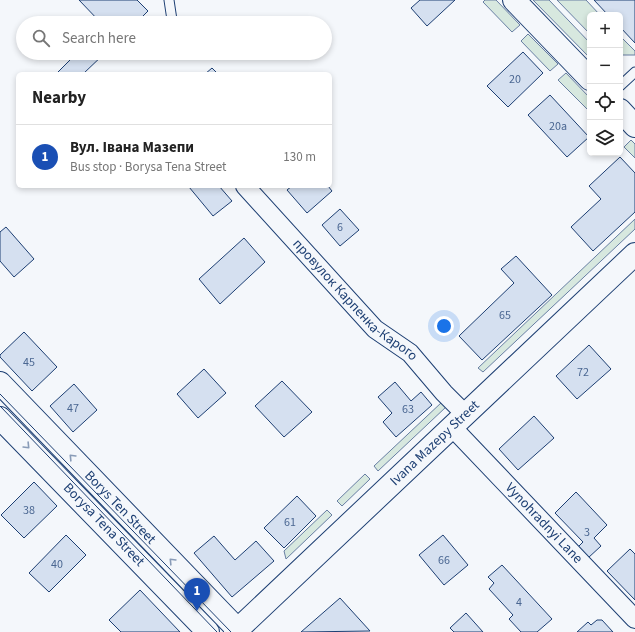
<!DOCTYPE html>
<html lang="en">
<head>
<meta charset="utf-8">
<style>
	:root { --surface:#fff; --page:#f6f6f6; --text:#222; --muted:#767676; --line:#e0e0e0; --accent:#c62828 }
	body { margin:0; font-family:"Source Sans 3",sans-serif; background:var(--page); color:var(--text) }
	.controls { position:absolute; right:12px; top:12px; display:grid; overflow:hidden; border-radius:6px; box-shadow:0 2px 6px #0003 }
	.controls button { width:36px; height:36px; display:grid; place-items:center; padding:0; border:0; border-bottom:1px solid var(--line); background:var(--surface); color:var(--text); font:20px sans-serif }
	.you { position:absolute; left:444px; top:326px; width:14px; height:14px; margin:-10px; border:3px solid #fff; border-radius:50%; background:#1a73e8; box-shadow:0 0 0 6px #1a73e833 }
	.badge { display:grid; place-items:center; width:26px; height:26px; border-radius:50%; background:var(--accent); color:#fff; font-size:13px; font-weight:700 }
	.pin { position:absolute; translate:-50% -33px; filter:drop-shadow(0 1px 2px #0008) }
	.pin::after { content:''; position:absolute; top:21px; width:14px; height:12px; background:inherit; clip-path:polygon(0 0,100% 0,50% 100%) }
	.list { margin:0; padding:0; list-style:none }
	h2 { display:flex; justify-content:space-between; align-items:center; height:52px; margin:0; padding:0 16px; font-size:17px }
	h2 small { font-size:13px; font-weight:400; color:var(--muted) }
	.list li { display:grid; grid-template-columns:26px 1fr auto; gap:12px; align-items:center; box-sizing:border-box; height:64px; padding:0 16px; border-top:1px solid var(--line) }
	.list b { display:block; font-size:15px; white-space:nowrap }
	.list p { margin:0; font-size:13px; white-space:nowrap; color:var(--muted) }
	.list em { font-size:13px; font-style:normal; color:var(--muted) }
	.icon { flex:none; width:22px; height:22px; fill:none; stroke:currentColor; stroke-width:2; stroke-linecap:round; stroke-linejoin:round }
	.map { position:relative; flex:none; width:635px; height:632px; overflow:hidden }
	.search { position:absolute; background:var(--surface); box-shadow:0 2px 6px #0003; left:16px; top:16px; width:316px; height:44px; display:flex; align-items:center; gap:10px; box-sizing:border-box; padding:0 14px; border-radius:22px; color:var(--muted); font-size:15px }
	.panel { position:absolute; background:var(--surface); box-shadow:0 2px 6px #0003; left:16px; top:72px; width:316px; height:116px; border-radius:6px }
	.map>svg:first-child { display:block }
	.green { fill:#d7e8df; stroke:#687fa3 }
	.building { fill:#d5e0f0; stroke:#1d3f73 }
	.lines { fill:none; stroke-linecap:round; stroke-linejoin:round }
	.service-casing { stroke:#1d3f73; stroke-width:11 }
	.minor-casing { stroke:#1d3f73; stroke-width:20 }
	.tertiary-casing { stroke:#1d3f73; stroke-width:24 }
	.secondary-casing { stroke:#1d3f73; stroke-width:24 }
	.service { stroke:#f4f7fb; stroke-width:9 }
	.minor { stroke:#f4f7fb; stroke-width:18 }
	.tertiary { stroke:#f4f7fb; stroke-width:22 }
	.secondary { stroke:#f4f7fb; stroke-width:22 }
	.tram { stroke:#1d3f73; stroke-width:1 }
	.oneway { stroke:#889bb7 }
	.labels { text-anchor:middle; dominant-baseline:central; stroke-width:3; stroke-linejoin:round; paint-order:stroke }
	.number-label { font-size:12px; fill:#4b6792 }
	.street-label { font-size:14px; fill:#1d3f73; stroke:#f4f7fb }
</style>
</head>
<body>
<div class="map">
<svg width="635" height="632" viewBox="0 0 635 632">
	<rect width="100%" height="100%" fill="#f4f7fb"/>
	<g class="green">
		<path d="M485,0H496L520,25L512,32L483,2Z"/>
		<path d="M533,0H549L590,43V58Z"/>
		<path d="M557,0H586L600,15H590V34Z"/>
		<path d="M528,34L558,64L550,71L521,41Z"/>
		<path d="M620,36L635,51V55H620Z"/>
		<path d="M566,73L590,98V112L558,80Z"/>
		<path d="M631,140L635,144V158L624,147Z"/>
		<path d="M635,219V229L483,372L478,368Z"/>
		<path d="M442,402L446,407L378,471L374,466Z"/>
		<path d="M365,474L370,479L342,506L337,501Z"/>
		<path d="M327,510L332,515L286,559L284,551Z"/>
	</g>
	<g class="building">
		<path d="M79,0H137L148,11L136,23H101Z"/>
		<path d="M420,0H455L427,26L411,8Z"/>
		<path d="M594,0H635V43L620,27V15H608Z"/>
		<path d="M523,52L543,73L508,107L487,86Z"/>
		<path d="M77,53H105L83,74H56Z"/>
		<path d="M212,68L218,74H205Z"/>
		<path d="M550,95L589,137L567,157L528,115Z"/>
		<path d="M620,157L635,173V212L593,251L571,227L601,199L589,186Z"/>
		<path d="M190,186H219L232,201L213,216L189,187Z"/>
		<path d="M292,186H328L332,191L307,213L287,190Z"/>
		<path d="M340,209L359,230L340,246L322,225Z"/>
		<path d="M6,227L34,259L14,277L0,261V232Z"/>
		<path d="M244,238L265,262L220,304L199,279Z"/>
		<path d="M516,256L552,295L482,360L459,336L514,283L501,269Z"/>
		<path d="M24,332L57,367L32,391L0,357V355Z"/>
		<path d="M589,345L611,369L577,399L556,376Z"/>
		<path d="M204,369L226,393L198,418L177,394Z"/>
		<path d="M282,381L312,412L284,437L255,406Z"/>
		<path d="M395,382L411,401L421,392L432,405L396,437L383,422L392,413L378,397Z"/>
		<path d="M74,384L97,410L73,432L50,406Z"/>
		<path d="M534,416L554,438L518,470L499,449Z"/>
		<path d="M34,482L57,506L24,538L1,515Z"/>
		<path d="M576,492L607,525L594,538L601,546L588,558L578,547L583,542L555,513Z"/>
		<path d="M297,496L316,516L284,548L264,528Z"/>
		<path d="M66,535L86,555L49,592L29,573Z"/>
		<path d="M443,535L468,565L444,585L419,555Z"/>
		<path d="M214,536L235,560L256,541L274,561L232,597L194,553Z"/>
		<path d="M630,549L635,554V600L607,571Z"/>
		<path d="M502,565L552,619L537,632H521L509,619L513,615L489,589L494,583L488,577Z"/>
		<path d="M140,590L180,632H121L109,620Z"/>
		<path d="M340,598L370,631L301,632Z"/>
		<path d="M466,613L483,632H454L450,628Z"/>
		<path d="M597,620H602L613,632H577L588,622L591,625Z"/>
	</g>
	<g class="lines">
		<g class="service-casing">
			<g id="service">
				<path d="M169,0L172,20L169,23"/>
				<path d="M620,86L635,72"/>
			</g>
		</g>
		<g class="minor-casing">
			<g id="minor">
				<path id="s1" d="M245,186L375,329L410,353L444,393L465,414"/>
				<path id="s2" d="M452,427L635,619"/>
			</g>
		</g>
		<g class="tertiary-casing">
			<g id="tertiary">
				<path d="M514,0L590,79"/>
				<path d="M620,110L635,126"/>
				<path id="s3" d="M0,383L240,632"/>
				<path id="s4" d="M0,418L208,632"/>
			</g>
		</g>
		<g class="secondary-casing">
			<g id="secondary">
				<path id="s5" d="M235,632L635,254"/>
			</g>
		</g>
		<use href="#service" class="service"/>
		<use href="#minor" class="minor"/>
		<use href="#tertiary" class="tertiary"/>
		<use href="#secondary" class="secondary"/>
		<g class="tram">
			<path d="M0,394L231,632"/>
			<path d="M0,406L217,632"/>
		</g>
	</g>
	<defs><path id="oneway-chevron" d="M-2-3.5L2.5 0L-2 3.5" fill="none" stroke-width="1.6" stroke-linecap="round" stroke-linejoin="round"/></defs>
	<g class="oneway">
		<use href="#oneway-chevron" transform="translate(27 446) rotate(46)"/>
		<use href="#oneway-chevron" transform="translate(72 457) rotate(-134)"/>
		<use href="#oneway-chevron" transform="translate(172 561) rotate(-134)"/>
	</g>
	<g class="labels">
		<g class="number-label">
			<text x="515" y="79">20</text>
			<text x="558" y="126">20а</text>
			<text x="340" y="227">6</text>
			<text x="505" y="315">65</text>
			<text x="29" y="362">45</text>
			<text x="583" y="372">72</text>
			<text x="73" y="408">47</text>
			<text x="408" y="409">63</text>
			<text x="29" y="510">38</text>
			<text x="290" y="522">61</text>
			<text x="587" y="532">3</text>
			<text x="444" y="560">66</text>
			<text x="57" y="564">40</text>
			<text x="519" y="602">4</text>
		</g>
		<g class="street-label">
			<text stroke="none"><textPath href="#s1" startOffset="159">провулок Карпенка-Карого</textPath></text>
			<text stroke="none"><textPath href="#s5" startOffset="275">Ivana Mazepy Street</textPath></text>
			<text stroke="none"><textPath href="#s3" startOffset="173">Borys Ten Street</textPath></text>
			<text stroke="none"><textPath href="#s2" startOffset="133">Vynohradnyi Lane</textPath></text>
			<text stroke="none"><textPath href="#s4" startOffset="149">Borysa Tena Street</textPath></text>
		</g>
	</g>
</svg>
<div class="controls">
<button>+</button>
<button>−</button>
<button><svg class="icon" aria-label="locate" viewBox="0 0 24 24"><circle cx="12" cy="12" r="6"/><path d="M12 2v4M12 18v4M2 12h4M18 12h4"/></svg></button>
<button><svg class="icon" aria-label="layers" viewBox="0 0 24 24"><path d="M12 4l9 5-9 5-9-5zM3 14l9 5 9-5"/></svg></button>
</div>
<div class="you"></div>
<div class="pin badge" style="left:197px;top:611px;background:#1a4fb4">1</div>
<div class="search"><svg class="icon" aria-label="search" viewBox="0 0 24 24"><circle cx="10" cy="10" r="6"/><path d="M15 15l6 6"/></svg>Search here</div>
<section class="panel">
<h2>Nearby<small></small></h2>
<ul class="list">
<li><span class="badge" style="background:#1a4fb4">1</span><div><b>Вул. Івана Мазепи</b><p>Bus stop · Borysa Tena Street</p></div><em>130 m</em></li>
</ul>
</section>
</div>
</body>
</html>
